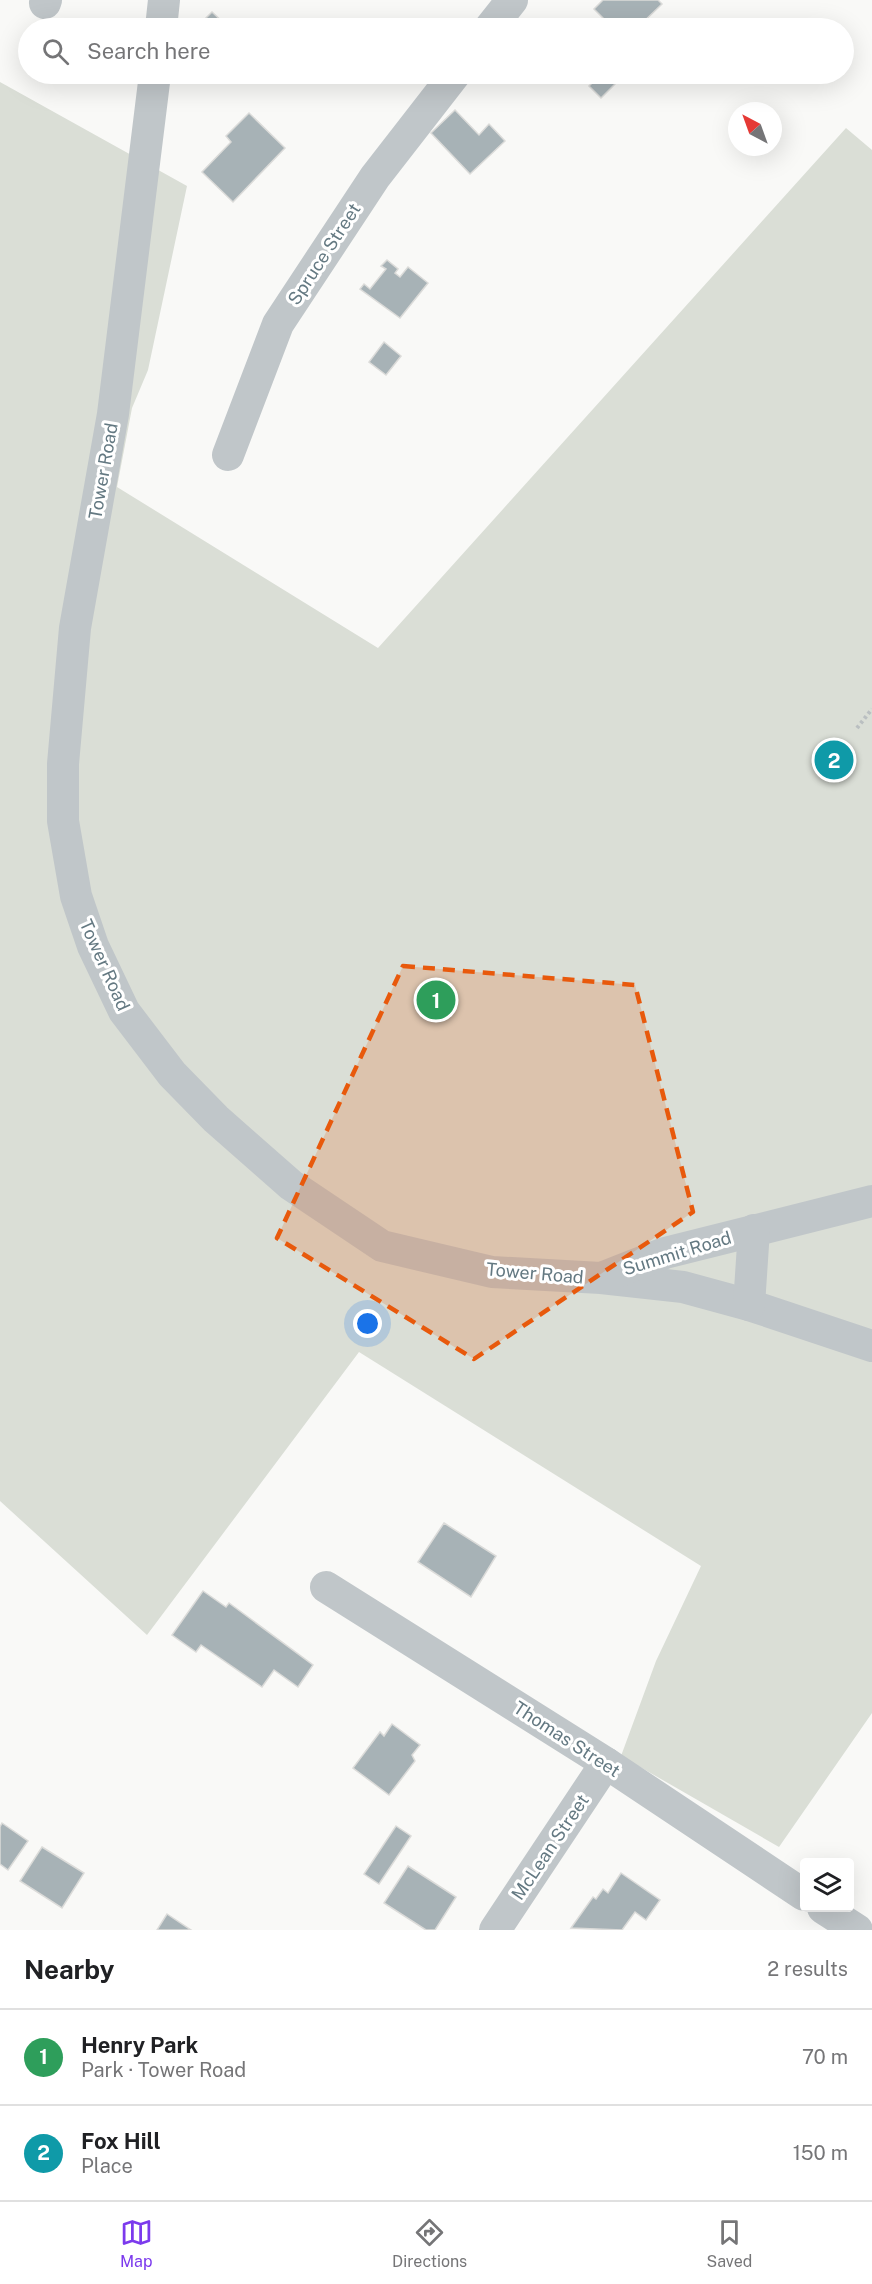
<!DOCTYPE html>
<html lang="en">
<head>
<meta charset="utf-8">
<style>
	:root { --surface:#fff; --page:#f6f6f6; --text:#202124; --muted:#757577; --line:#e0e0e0; --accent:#7c3aed }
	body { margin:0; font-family:"Public Sans",sans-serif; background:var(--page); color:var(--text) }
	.controls { position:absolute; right:18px; bottom:18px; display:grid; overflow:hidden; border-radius:6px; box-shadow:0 6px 24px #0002 }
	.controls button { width:54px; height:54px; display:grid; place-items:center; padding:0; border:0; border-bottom:2px solid var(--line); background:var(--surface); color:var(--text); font:30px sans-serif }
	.compass { position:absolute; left:728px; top:102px; width:54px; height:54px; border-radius:50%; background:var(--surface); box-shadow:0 6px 24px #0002; rotate:319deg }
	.you { position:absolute; left:368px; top:1324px; width:21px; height:21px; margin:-15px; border:4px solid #fff; border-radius:50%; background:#1a73e8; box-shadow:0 0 0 9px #1a73e833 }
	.badge { display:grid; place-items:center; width:39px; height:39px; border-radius:50%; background:var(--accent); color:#fff; font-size:20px; font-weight:700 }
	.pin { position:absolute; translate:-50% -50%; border:3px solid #fff; box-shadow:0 2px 6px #0006 }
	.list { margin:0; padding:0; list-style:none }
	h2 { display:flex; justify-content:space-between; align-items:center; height:78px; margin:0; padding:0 24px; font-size:26px }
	h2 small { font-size:20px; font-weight:400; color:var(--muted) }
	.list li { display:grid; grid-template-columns:39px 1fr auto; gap:18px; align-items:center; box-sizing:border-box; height:96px; padding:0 24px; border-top:2px solid var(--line) }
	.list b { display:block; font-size:22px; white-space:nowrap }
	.list p { margin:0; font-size:20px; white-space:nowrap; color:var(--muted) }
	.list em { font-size:20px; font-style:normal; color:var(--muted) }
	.icon { flex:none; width:33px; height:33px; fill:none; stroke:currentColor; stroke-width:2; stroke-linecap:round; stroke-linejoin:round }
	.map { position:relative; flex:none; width:872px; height:1930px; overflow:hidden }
	.search { position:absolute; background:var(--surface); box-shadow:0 6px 24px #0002; left:18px; right:18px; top:18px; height:66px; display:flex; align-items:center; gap:15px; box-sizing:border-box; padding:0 21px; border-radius:33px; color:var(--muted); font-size:22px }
	.sheet { height:270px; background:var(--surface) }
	nav { display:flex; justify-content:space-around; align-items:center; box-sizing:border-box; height:84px; border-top:2px solid var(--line); background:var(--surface); font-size:16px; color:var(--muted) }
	nav a { display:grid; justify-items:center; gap:3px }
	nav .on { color:var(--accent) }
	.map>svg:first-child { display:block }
	.green { fill:#daded6 }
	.building { fill:#a7b2b6; stroke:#dbdbd9; stroke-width:1.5 }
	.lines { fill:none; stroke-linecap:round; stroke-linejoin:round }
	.path { stroke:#babfc1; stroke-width:4; stroke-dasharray:3 3; stroke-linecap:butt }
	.minor { stroke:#c0c6c9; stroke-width:32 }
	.marked { fill:#e8590c; fill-opacity:0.2; stroke:#e8590c; stroke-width:4.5; stroke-dasharray:12 8; stroke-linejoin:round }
	.labels { text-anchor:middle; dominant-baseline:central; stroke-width:6; stroke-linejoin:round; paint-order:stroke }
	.street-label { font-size:18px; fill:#647982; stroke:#fff }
</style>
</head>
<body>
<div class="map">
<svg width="872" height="1930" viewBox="0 0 872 1930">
	<rect width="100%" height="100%" fill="#f9f9f7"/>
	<path class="green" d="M0,82L187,186L148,370L132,408L117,487L378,648L846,128L872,150V1713L779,1847L621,1756L656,1661L701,1566L359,1352L147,1635L0,1501Z"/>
	<g class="building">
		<path d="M603,0H658L662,4L637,28H613L594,9Z"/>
		<path d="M212,12L229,28H196Z"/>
		<path d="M542,74H560L549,83Z"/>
		<path d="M601,74H609L617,82L601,98L589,86Z"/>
		<path d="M455,110L479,135L489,124L505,141L470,174L431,133Z"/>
		<path d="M249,113L285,148L233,202L202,172L231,142L226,136Z"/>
		<path d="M387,260L398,269L395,273L400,277L408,267L428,283L400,318L360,289L364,284L370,289L386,269L381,266Z"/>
		<path d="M384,342L401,356L386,375L369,362Z"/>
		<circle cx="834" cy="760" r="20"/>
		<path d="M444,1523L496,1556L471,1597L418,1562Z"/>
		<path d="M203,1591L226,1607L229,1603L313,1665L298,1687L274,1670L262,1687L201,1645L196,1652L172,1635Z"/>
		<path d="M392,1724L420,1745L412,1755L415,1761L389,1795L353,1768L380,1732L384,1736Z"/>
		<path d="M2,1823L28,1841L8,1870L0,1864V1827Z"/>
		<path d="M396,1826L411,1836L379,1884L364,1874Z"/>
		<path d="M42,1847L84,1873L62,1908L20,1881Z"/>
		<path d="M408,1866L456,1897L435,1930H426L384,1903Z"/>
		<path d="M621,1873L660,1900L646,1920L635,1912L622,1930L571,1928L593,1897L596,1899L603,1889L608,1893Z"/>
		<path d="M167,1914L191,1930H157Z"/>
	</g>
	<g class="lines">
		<path class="path" d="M857,728L872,709"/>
		<g class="minor">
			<path d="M45,3L46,0"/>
			<path d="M161,28L164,0"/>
			<path d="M490,28L512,0"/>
			<path d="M155,74L113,414L75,628L63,764V821L76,896L93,946L124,1011L172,1074L216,1119L291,1185L382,1246L492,1272L601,1278L683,1287L749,1305L872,1346"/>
			<path d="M228,455L278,324L375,177L455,74"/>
			<path d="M604,1277L665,1253L872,1201"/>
			<path d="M749,1305L754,1230"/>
			<path d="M326,1587L606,1763L804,1895"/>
			<path d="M823,1908L857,1930"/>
			<path d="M495,1930L606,1763"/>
		</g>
	</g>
	<path class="marked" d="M403,966L635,985L693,1212L474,1359L277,1238Z"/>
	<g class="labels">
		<g class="street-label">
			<text transform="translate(324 254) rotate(-57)">Spruce Street</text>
			<text transform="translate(103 471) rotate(-80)">Tower Road</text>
			<text transform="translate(105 965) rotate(66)">Tower Road</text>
			<text transform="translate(677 1253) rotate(-17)">Summit Road</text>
			<text transform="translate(535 1273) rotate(5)">Tower Road</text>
			<text transform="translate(567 1739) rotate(33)">Thomas Street</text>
			<text transform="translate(550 1847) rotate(-56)">McLean Street</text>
		</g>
	</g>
</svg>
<div class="controls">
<button><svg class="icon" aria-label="layers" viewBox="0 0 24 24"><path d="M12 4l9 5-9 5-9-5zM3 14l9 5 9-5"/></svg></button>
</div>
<svg class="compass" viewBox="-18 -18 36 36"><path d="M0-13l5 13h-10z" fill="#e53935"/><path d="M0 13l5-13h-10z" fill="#757577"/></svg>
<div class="you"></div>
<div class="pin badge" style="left:436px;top:1000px;background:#2e9e5b">1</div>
<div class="pin badge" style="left:834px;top:760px;background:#0f9aa8">2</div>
<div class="search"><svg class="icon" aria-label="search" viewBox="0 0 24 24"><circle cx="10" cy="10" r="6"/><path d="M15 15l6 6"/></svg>Search here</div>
</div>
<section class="sheet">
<h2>Nearby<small>2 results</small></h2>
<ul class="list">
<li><span class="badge" style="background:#2e9e5b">1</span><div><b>Henry Park</b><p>Park · Tower Road</p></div><em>70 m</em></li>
<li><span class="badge" style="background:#0f9aa8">2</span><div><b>Fox Hill</b><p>Place</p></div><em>150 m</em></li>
</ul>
</section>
<nav>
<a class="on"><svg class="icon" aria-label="map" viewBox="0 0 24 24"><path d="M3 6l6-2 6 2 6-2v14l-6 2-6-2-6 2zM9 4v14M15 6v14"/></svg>Map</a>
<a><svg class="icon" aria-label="directions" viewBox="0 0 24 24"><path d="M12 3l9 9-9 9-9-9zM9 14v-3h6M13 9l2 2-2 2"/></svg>Directions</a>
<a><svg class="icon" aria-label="saved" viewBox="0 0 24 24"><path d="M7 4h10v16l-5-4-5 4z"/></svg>Saved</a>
</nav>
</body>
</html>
